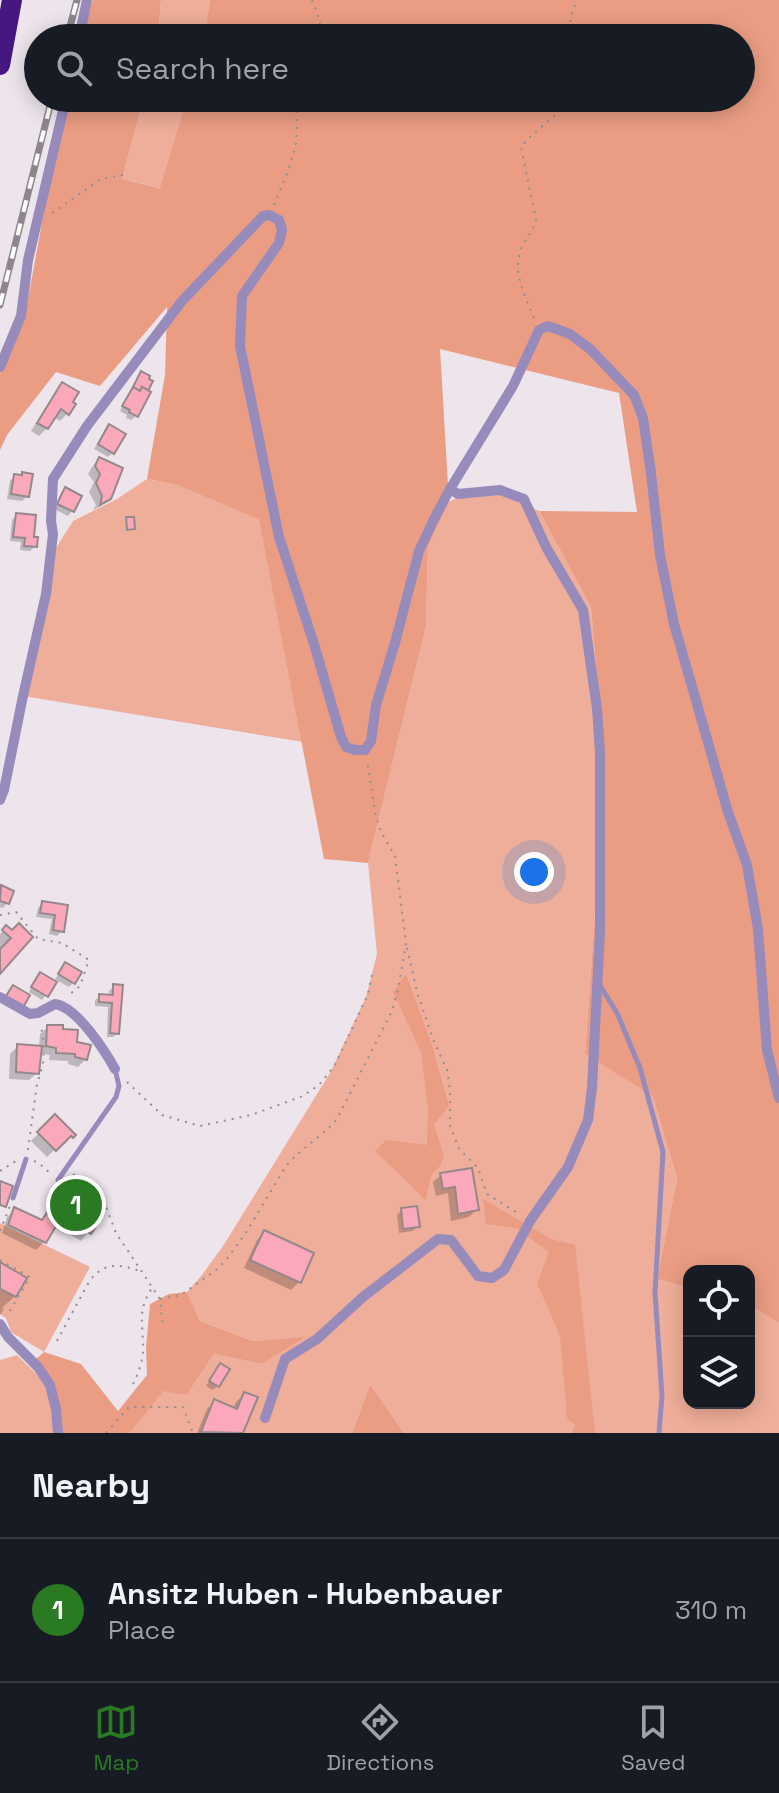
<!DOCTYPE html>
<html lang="en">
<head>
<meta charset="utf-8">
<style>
	:root { --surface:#171b24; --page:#20242c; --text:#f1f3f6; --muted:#9ea1a6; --line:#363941; --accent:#2a7a24 }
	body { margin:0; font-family:"Space Grotesk",sans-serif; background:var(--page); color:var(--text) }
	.controls { position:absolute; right:24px; bottom:24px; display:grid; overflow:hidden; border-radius:16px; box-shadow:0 4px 20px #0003 }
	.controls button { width:72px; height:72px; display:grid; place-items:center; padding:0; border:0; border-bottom:2px solid var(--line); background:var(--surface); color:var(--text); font:40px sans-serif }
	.you { position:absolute; left:534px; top:872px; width:28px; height:28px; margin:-20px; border:6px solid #fff; border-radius:50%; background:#1a73e8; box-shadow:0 0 0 12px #1a73e833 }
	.badge { display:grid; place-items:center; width:52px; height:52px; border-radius:50%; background:var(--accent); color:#fff; font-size:26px; font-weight:700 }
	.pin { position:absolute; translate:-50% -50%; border:4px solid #fff; box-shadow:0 2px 8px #0006 }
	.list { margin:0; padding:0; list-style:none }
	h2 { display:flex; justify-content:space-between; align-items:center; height:104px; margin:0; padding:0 32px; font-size:34px }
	h2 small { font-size:26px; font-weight:400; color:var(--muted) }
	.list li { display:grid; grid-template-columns:52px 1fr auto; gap:24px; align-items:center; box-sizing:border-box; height:144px; padding:0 32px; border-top:2px solid var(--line) }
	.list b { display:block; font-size:30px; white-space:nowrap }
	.list p { margin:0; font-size:26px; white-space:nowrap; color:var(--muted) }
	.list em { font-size:26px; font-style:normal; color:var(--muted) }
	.icon { flex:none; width:44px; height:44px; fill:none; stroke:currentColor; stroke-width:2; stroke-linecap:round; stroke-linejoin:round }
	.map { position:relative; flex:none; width:779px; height:1433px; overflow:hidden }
	.search { position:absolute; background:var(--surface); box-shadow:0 4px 20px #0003; left:24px; right:24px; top:24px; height:88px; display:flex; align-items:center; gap:20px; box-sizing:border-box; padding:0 28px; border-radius:44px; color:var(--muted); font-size:30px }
	.sheet { height:248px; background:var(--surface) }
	nav { display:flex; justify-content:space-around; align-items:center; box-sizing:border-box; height:112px; border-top:2px solid var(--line); background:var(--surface); font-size:22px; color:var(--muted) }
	nav a { display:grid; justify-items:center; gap:4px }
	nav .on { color:var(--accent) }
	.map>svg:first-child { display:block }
	.green { fill:#efae99 }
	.forest { fill:#eb9d83 }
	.shadow { fill:#0003 }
	.building { fill:#fca8bb; stroke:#95888b; stroke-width:2 }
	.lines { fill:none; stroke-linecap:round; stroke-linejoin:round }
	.path { stroke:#938d93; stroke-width:2; stroke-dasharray:2 6; stroke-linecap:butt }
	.service { stroke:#978bbc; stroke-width:5 }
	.minor { stroke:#978bbc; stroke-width:10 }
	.motorway { stroke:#441781; stroke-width:20 }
	.rail-casing { stroke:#8d878c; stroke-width:7 }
	.rail { stroke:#fff; stroke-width:4; stroke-dasharray:12; stroke-linecap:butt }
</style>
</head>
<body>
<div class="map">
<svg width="779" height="1433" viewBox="0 0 779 1433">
	<rect width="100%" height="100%" fill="#ede4ec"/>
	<g class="green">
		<path d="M161,0H210L204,38H158Z"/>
		<path d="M144,98H187L161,188L122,179Z"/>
		<path d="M147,479L177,485L259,520L303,742L23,696L51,556L73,521L117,499Z"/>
		<path d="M495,492L539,511L591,607L605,773L585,1054L653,1095L677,1178L657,1279L689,1288V1403H749V1305L779,1323V1433H404L370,1384L352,1433H130L163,1390L187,1395L214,1354L262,1364L304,1338L253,1341L200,1321L187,1292L202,1275L223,1246L330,1073L366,997L377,954L368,863L426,626L428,547L449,502L463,494Z"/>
		<path d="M0,1223L90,1267L44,1352L11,1332L6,1318L0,1314Z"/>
		<path d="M17,1355L57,1394L55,1433H0V1360Z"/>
	</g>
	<g class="forest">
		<path d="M93,0H161L158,38H80L83,19Z"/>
		<path d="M210,0H779V1323L749,1305V1271H689V1288L657,1279L677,1178L653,1096L585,1054L605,773L591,607L539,511L637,512L619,393L440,349L449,502L428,547L426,626L368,863L324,859L259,520L177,485L147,479L165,375L167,307L100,386L56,372L7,435L0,450V373L24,321L45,206L69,98H144L122,179L160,188L187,98H741V38H204Z"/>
		<path d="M406,974L432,1045L449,1106L434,1124L444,1156L440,1166L431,1175L426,1200L375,1151L386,1140L427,1145L428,1109L421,1052L393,992Z"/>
		<path d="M483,1199L551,1239L575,1245L595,1433H572L575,1425L567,1418L560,1336L537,1283L549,1252L516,1228L486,1224Z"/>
		<path d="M187,1292L200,1321L253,1341L306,1337L262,1364L214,1354L187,1395L163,1391L130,1433H55L57,1394L29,1365L44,1352L81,1364L118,1411L147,1375L146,1347L150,1304L169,1294Z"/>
		<path d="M370,1384L404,1433H352Z"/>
	</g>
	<g class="shadow">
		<path d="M141,373L145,392L136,416L131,420L126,418L127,415L120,411L137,378Z"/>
		<path d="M63,384L68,413L60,421L54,417L47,428L39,436L31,431L55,392Z"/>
		<path d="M105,431L113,453L108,457L94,449Z"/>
		<path d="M99,459L109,498L101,506L93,510L96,505L89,492L94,482L88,474L92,467Z"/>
		<path d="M15,476L27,496L22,501L7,499L10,481Z"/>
		<path d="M66,490L72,511L68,516L54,509L61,494Z"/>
		<path d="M17,515L35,546L30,551L20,550L21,542L10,541L12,520Z"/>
		<path d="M1,888L7,903L3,908L0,907Z"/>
		<path d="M43,903L66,906L62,931L57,936L49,934L52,919L36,917L38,908Z"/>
		<path d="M19,926L0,971V952L2,949L0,947V934L6,927L12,933Z"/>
		<path d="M65,965L74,982L69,987L56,980L42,1000L29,992L22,1005L36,979L40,975L53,982Z"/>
		<path d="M114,986L118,1033L113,1037H107L108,1007L95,1006V1000L100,996H109V991Z"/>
		<path d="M48,1027L75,1044L86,1059L78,1067L68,1064V1061L49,1060L50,1055L39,1053L37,1073L29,1080L9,1079L10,1054L18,1046L39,1048L40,1034Z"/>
		<path d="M55,1117L73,1135L64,1144L62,1142L47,1157L31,1141Z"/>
		<path d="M471,1170L477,1209L469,1217L451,1221L448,1193L436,1196L433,1182L441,1175Z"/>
		<path d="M71,1198L101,1216L81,1241L54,1225L44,1242L36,1250L2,1233L7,1217L15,1210L40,1221L48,1213L57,1218L64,1205Z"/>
		<path d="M402,1210L418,1226L413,1231L399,1233L397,1215Z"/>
		<path d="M265,1233L312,1254L299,1282L291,1290L244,1268L257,1240Z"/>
		<path d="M0,1264L24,1278L14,1297L2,1308L4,1309L0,1315Z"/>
		<path d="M216,1370L217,1386L213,1390L206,1386Z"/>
		<path d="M244,1394L255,1399L241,1433H197L207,1409L214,1402L233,1409L236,1402Z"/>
	</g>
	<g class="building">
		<path d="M141,371L150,376L149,379L153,381L148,391L142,387L140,391L133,387Z"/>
		<path d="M62,382L79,392L73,402L76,404L69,415L61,409L48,429L37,423Z"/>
		<path d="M133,387L140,391L142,387L151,392L138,417L129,412L130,410L122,406Z"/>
		<path d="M109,424L126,434L114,454L98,444Z"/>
		<path d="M99,457L123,468L111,499L100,505L102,496L96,483L100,474L95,466Z"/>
		<path d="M22,472L33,474L29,497L11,494L14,474L22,475Z"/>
		<path d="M65,487L82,496L74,512L57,504Z"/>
		<path d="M16,513L36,515L34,537H38L37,547L24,546L25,538L13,537Z"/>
		<path d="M126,517H134L135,529L127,530Z"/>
		<path d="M1,885L14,891L9,904L0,901Z"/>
		<path d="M42,901L68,905L64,932L53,930L55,915L40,913Z"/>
		<path d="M19,923L33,937L0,974V949L11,938L2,930L6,925L12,930Z"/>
		<path d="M65,962L82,972L75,984L58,974Z"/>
		<path d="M40,972L57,982L48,997L31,987Z"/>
		<path d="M113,984L123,985L119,1034L110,1033L112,1003L99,1002V994L113,995Z"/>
		<path d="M13,985L30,995L24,1006L6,996Z"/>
		<path d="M47,1025H63V1029L78,1030L77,1042L91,1045L87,1060L75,1057V1054L56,1053V1048L46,1046Z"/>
		<path d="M17,1044L42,1046L39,1074L16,1072Z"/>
		<path d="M55,1114L76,1135L73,1138L71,1136L56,1151L37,1132Z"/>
		<path d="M472,1168L479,1210L458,1214L455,1187L443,1189L440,1173Z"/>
		<path d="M0,1181L13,1186L6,1207L0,1205Z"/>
		<path d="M71,1195L103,1216L91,1234L59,1216Z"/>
		<path d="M417,1206L420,1227L403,1229L401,1208Z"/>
		<path d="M14,1207L42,1220L48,1211L61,1218L46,1243L8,1225Z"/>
		<path d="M264,1230L314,1253L301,1283L250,1260Z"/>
		<path d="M0,1262L27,1278L16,1297L0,1289Z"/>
		<path d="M220,1363L230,1369L219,1387L209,1381Z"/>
		<path d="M244,1392L258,1397L243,1433L201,1432L214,1399L237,1409Z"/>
	</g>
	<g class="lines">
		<g class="path">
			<path d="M312,0C317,11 322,25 320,38"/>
			<path d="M570,38C569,23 571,13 577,0"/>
			<path d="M274,205C282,185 292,164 296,143C298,129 295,113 298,98"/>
			<path d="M52,213L101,179L128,174"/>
			<path d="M534,318C525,296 512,273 521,249C526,239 533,231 536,220L521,147C535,129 557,118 569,98"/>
			<path d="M0,915L16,912L38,939L62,943L89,960L80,986L69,995"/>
			<path d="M407,948L417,992L433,1039L447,1070L450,1090V1125L459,1149L478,1168L487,1194L519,1214"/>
			<path d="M127,1082L162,1115L200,1126L251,1115L303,1096L319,1085L335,1065L368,994L372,975"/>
			<path d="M28,1150L37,1084L43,1064L44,1043L41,1026"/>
			<path d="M34,1161L40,1164L51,1174"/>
			<path d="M0,1171L16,1161"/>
			<path d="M73,1174L92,1189L105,1204L116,1233L160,1299L163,1327"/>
			<path d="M0,1231L10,1206"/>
			<path d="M0,1260L30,1277L8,1314"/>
			<path d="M160,1299L181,1295L216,1270L226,1260L247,1231L286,1166C301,1148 322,1137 337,1119L392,1011L398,990L406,943L395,856L381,832L376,817L367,761"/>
			<path d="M57,1341L90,1280C107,1260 120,1265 143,1272"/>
			<path d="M133,1384C138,1374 142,1363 143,1352C144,1325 136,1312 152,1288"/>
			<path d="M106,1433L129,1407H183L193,1433"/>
		</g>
		<g class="service">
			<path d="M599,984L617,1013L640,1068L663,1152L655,1292L662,1396L659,1433"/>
			<path d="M58,1180L116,1097L119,1086L115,1069"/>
			<path d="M13,1198L26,1159"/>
		</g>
		<g class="minor">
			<path d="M79,38L87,0"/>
			<path d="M0,367L21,316L28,260L66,98"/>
			<path d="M0,800L4,790L23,696L46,594L53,534L51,521L53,479L87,426L182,301L263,216L269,215L279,220L282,230L279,243L242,296L240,346L279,537L314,644L341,737L346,747L355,750H365L371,741L376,705L395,643L419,551L434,519L450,489L513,386L539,330L548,326L570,334L590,349L634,395L643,418L651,473L660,555L674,624L728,812L747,865L758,929L767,1050L779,1098"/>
			<path d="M0,997L30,1014L38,1013L55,1004C77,1007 105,1051 115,1069"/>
			<path d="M0,1324L8,1337L38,1367L50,1385L56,1409L58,1433"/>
			<path d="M265,1418L285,1359L317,1339L363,1297L438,1239L451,1240L478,1276L492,1278L504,1270L530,1221L568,1167L588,1120L592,1088L600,932V752L597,709L583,610L546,547L524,499L500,490L458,494L450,489"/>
		</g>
		<path class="motorway" d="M0,65L12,0"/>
		<g class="rail-casing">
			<g id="rail">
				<path d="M67,38L77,0"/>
				<path d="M0,305L52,98"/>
			</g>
		</g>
		<use href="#rail" class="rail"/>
	</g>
</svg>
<div class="controls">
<button><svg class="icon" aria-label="locate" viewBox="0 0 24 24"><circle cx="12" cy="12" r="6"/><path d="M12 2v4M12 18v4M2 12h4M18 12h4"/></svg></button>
<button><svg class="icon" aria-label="layers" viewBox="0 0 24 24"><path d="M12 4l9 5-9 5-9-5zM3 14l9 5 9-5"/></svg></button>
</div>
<div class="you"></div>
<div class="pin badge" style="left:76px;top:1205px">1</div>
<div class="search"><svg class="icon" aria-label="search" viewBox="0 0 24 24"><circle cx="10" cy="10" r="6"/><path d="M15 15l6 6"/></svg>Search here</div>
</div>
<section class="sheet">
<h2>Nearby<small></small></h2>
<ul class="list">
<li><span class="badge">1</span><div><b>Ansitz Huben - Hubenbauer</b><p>Place</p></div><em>310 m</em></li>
</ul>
</section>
<nav>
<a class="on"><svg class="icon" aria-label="map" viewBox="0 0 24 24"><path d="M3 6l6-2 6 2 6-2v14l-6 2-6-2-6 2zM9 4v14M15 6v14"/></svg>Map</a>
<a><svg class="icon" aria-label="directions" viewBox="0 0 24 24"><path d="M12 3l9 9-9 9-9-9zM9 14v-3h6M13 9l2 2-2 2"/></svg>Directions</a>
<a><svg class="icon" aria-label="saved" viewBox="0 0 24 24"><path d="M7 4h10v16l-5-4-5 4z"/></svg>Saved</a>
</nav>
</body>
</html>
